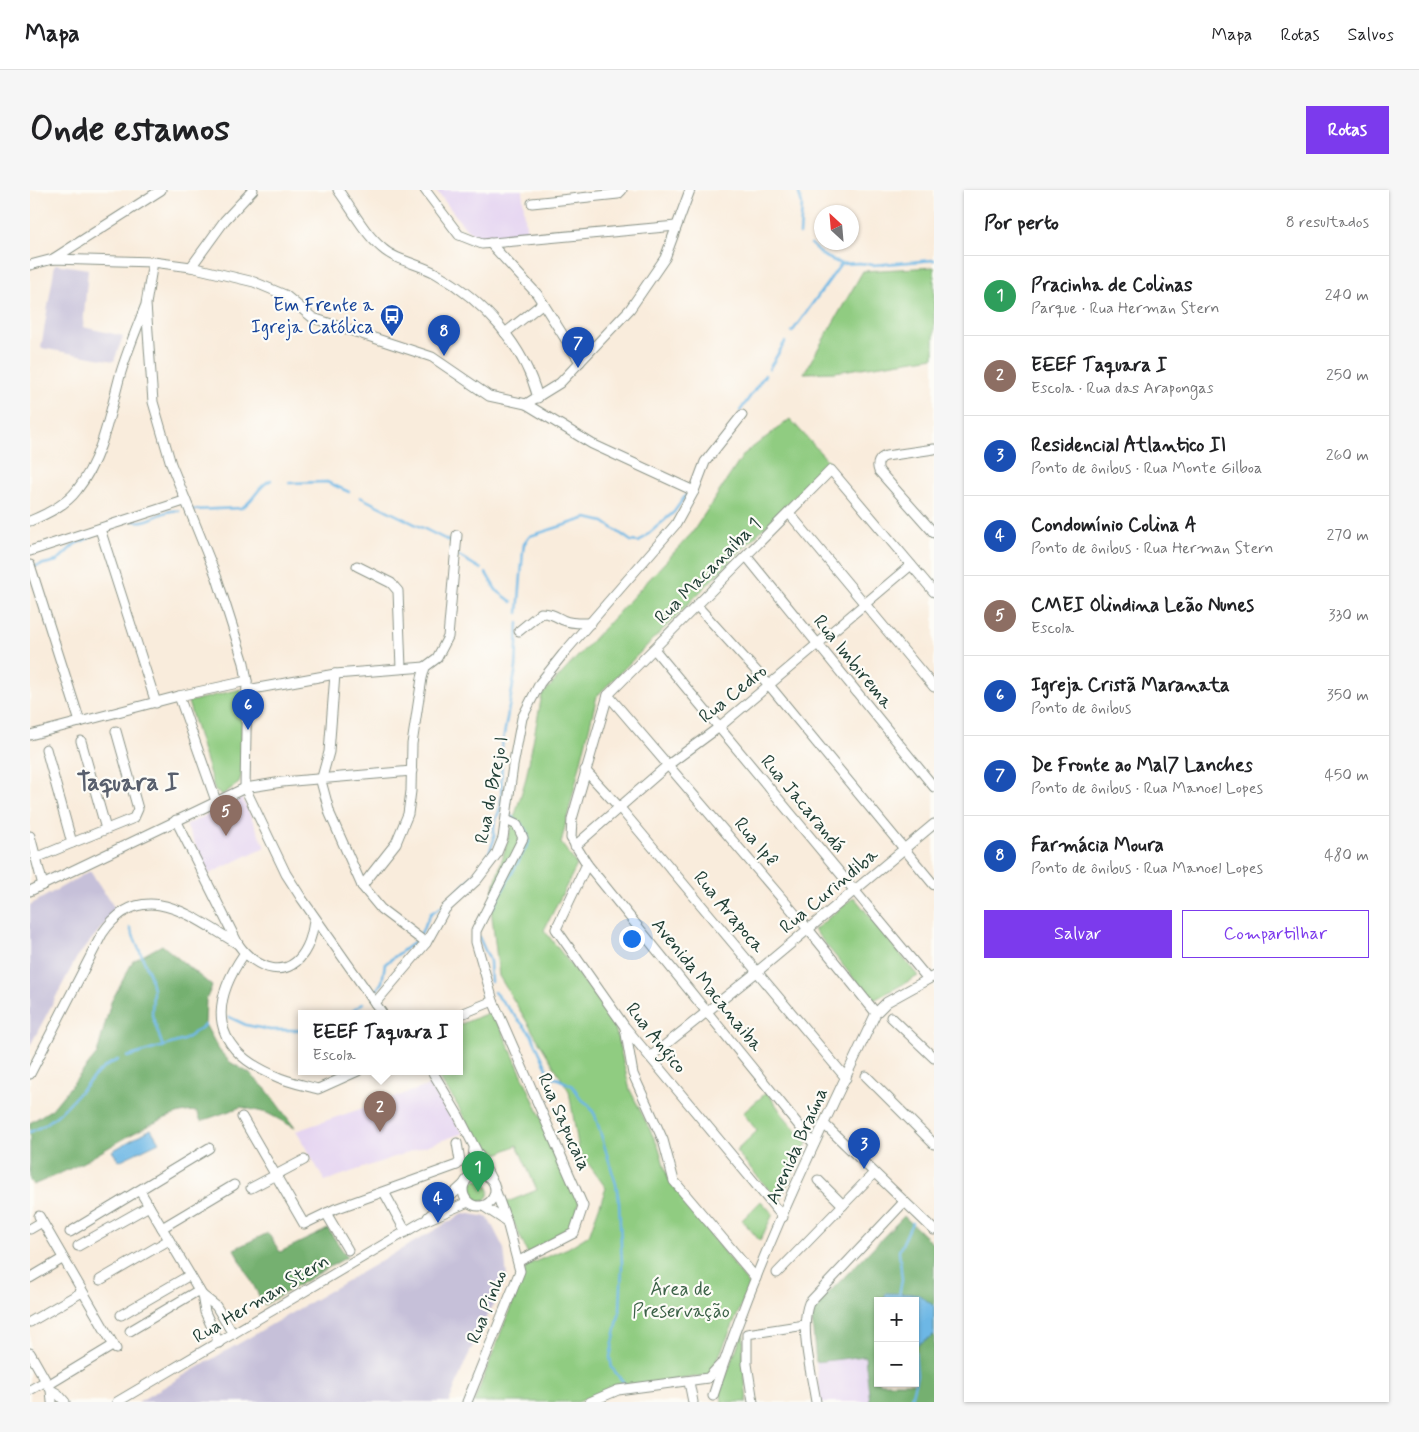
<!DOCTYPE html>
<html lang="pt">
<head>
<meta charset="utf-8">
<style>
	:root { --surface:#fff; --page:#f6f6f6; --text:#202124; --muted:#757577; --line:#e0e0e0; --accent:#7c3aed }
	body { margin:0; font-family:Mynerve,sans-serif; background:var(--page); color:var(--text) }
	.controls { position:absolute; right:15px; bottom:15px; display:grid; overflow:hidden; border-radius:0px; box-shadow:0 1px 4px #0004 }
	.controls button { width:45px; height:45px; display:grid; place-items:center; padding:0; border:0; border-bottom:1px solid var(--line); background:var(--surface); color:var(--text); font:25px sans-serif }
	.compass { position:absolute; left:784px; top:15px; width:45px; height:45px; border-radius:50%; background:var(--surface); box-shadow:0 1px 4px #0004; rotate:334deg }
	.you { position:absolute; left:601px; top:748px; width:18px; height:18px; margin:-12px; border:4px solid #fff; border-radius:50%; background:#1a73e8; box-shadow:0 0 0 8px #1a73e833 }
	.badge { display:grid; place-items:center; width:32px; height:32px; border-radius:50%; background:var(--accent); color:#fff; font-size:16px; font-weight:700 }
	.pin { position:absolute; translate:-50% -41px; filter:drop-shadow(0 1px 2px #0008) }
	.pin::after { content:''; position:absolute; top:26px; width:18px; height:15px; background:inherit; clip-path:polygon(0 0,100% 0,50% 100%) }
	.popup { position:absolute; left:268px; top:820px; width:165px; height:65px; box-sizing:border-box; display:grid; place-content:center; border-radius:0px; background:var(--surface); filter:drop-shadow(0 1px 4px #0005); font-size:16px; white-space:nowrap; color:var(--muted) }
	.popup b { font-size:19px; color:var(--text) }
	.popup::after { content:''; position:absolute; left:50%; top:100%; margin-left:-10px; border:10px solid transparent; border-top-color:var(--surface) }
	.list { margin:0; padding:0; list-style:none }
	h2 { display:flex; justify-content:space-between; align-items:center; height:65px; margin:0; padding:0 20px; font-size:21px }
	h2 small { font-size:16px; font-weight:400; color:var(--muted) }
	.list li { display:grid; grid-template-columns:32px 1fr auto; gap:15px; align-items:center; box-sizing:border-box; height:80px; padding:0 20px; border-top:1px solid var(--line) }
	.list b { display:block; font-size:19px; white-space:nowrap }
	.list p { margin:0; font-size:16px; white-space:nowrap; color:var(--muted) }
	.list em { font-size:16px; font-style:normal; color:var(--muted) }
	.actions { display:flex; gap:10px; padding:15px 20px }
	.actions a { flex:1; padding:11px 0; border:1px solid var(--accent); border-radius:0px; text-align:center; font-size:18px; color:var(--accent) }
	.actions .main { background:var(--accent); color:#fff }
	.map { position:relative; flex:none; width:904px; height:1212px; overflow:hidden; border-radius:0px }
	header { display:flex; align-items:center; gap:30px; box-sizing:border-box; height:70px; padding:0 25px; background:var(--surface); border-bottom:1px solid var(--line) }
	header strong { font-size:24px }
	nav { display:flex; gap:28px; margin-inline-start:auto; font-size:18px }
	.intro { display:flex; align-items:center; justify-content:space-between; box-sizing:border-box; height:120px; padding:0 30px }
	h1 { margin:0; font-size:35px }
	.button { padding:12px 22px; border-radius:0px; background:var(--accent); color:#fff; font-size:18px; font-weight:700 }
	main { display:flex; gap:30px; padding:0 30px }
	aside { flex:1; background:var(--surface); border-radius:0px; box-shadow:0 1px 4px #0004 }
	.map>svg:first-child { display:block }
	.built { fill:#e4d3f1 }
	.industrial { fill:#c6c0d9 }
	.green { fill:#90cc81; stroke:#58845a }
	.forest { fill:#74b06f; stroke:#4a7652; fill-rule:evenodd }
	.water { fill:#6db7e5; stroke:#467a8c }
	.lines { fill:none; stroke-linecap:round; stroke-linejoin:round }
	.stream { stroke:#6db7e5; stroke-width:2.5 }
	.minor-casing { stroke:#8c9488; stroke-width:11 }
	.minor { stroke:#fff; stroke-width:9 }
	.labels { text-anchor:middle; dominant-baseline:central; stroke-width:4.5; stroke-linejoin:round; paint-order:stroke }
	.transit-label { font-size:19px; fill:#164399; stroke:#fdfcf7; text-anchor:end }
	.street-label { font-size:19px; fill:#1f3d34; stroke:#fdfcf7 }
	.park-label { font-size:19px; fill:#3b6147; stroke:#fdfcf7 }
	.district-label { font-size:24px; font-weight:bold; fill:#585f6d; stroke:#fdfcf7 }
</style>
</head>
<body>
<header>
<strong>Mapa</strong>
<nav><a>Mapa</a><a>Rotas</a><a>Salvos</a></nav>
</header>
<div class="intro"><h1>Onde estamos</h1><a class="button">Rotas</a></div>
<main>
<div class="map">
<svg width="904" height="1212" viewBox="0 0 904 1212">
	<rect width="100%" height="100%" fill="#fdfcf7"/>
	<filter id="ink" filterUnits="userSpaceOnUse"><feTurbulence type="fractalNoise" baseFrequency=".02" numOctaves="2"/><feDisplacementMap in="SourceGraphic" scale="10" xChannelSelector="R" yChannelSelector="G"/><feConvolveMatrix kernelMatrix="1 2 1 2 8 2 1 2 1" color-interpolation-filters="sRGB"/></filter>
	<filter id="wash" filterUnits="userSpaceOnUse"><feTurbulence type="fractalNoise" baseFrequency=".0096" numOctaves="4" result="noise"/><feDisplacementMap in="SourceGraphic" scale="20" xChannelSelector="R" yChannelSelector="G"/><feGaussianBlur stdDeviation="1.12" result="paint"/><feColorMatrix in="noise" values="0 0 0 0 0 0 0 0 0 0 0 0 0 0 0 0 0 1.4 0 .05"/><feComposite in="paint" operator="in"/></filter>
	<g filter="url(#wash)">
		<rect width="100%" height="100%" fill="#f9ecdc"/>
		<g class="built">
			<path d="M406,0H492L497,45L452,48L444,45L436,39Z"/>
			<path d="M212,608L235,657L179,684L156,635Z"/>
			<path d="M400,895L433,943L295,991L266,941Z"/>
			<path d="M835,1166L840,1212H791L786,1172Z"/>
		</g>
		<g class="industrial">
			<path d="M25,74L58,79L53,137L93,146L84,171L11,158Z"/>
			<path d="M60,681L86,720L47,767L0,856V715Z"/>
			<path d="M434,1023L452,1026L458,1028L462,1035L474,1059L477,1087L436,1170L419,1212H108Z"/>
		</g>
		<g class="green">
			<path d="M904,77V167L805,182L774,183L833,81Z"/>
			<path d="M760,229L799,272L567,506L531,653L547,675L514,740L583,829L600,900L629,958L638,989L720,1096L690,1164L678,1185L580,1200L548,1212H444L497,1075L538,1058L559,1045L576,998L549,961L539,901L469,786L460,710L496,588L512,505L662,343L714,264Z"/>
			<path d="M211,499L212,582L209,593L192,605L185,601L158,512Z"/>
			<path d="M824,707L888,786L842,811L784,740Z"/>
			<path d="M463,821L549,1011L545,1036L498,1064L475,1013L507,1000L487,955L457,969L425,911L404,881H429V835Z"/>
			<path d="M737,902L753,925L777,953L749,1012L706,961L727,941L713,923Z"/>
			<circle cx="448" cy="1001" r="11"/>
			<path d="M731,1011L743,1024L730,1051L712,1030Z"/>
			<path d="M714,1140L713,1168L717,1212H692L690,1200Z"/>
		</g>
		<g class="forest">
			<path d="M132,755L182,796L176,810L175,834L189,860L200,872L219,883L236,899L265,938L237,923L211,917L171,931L167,922C144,916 80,957 59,969C41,979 22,987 3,995L0,990V933L22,919L67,864L81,812L103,771Z"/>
			<path d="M874,1026L904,1055V1212H840L835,1166L786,1172L781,1121ZM848,1111H885V1193H848Z"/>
			<path d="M298,1039L317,1067L234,1115L204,1059L238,1043L250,1062Z"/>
		</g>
		<g class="water">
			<path d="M121,939L129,952L89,971L82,961Z"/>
			<path d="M856,1103L888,1104L904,1116V1145L885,1156V1111H853Z"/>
		</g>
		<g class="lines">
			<g class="stream">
				<path d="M768,0L772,15L770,44"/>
				<path d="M781,54L792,65L811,74"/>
				<path d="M762,142L811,74L830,73L843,75L904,70"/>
				<path d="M739,179L755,152"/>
				<path d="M710,221L735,185"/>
				<path d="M259,293L297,292L319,302"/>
				<path d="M661,297L671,271"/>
				<path d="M330,307L425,354"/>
				<path d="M162,320L211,318C224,312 227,296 241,290"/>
				<path d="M104,331C121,334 133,318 149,321"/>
				<path d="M429,366L451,379"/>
				<path d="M5,376L27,371L45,354L61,347"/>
				<path d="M456,383L466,400L482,412"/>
				<path d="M488,423L493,361L494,354L500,346L557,328L574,332L601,351L609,352L644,322L658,302"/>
				<path d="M422,707L454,675L464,650V635L471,616L472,556L486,478L488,433"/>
				<path d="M463,718L499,652C498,638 490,632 479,625"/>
				<path d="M100,738L120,785L123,800L122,825L133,857"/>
				<path d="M390,745L401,723L413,716"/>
				<path d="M449,747L460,771L461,792"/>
				<path d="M346,801L352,792L355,774L388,749"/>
				<path d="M464,802L501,844L520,885L543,896L550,908L559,915L565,925L586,994L589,1012L592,1075L590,1120L580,1167L582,1178L594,1193"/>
				<path d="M320,823L333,813"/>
				<path d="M199,827L216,835L240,840H271"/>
				<path d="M97,867L154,850L175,835"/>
				<path d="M0,942C40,927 57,881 88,870"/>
				<path d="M868,1111L872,1090L869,1061L882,1033"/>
				<path d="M885,1160L887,1185L885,1193"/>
				<path d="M880,1212L885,1193"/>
			</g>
		</g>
	</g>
	<g filter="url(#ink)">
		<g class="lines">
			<g class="minor-casing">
				<g id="minor">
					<path d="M308,0C322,19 334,43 352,58C366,71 390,74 407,84C453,110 494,155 508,208"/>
					<path d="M395,0L429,45L452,54L646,36"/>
					<path d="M502,13L588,4L592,0"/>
					<path d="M460,53L507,104L550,172"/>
					<path d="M23,69L131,0"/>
					<path d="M123,72L116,114L123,212L141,274L187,388L214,473L217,491L215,598L256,684L272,709L352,823"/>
					<path d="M0,75L23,69L123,72L161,77L224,92L255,105L283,128L402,167L459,206L496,214L530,193L600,119L635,68L660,0"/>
					<path d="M161,77L195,30L223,0"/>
					<path d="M475,143L513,113"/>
					<path d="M496,214L562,254L664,301"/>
					<path d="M904,259L856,266C849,268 846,274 849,281L904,343"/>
					<path d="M759,323L904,497"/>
					<path d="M0,331C17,324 36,315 47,300C73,267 80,221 91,182C98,159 107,138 115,117"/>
					<path d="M70,339L126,513"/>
					<path d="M0,361L154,311"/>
					<path d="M717,367L904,597"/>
					<path d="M0,375L50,532"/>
					<path d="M327,376L361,393L368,401L371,478"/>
					<path d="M668,417L739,495L904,695"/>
					<path d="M489,441L511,423C521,423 525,426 533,430C542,434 552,433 561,433"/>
					<path d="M624,459L898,789"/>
					<path d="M305,484L299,562L291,591L300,624L332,696L351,719L396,753"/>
					<path d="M217,500L305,484L395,477"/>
					<path d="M578,505L778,739L846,823"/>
					<path d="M149,506L186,611"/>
					<path d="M0,545L149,506L217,491"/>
					<path d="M51,551L76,639"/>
					<path d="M555,580L590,618L816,888"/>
					<path d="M146,630L208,754C226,780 260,792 277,757C281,749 283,739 284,730"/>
					<path d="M476,630L487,635L493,648L446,741V752L463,811L553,1016L544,1043L489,1071"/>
					<path d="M0,646L13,695"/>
					<path d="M42,653L104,628L108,619L86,541"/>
					<path d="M545,656L638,575L688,538L881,375"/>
					<path d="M6,668L42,653L16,559"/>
					<path d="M557,674L526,739L595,837L753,1027"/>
					<path d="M332,696L366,653L378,624L381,601L382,554L392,488L395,477L407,468L418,447L427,345"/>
					<path d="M0,701L215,598L252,592L382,581"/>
					<path d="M214,764C179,815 181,858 243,885C257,892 273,895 288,899L328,881"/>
					<path d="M345,813L396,753L415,719L447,690L466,665L473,648L483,576L492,528L510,493L533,464L646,334L664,301L675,272L712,225"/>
					<path d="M429,825L463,811"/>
					<path d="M861,827L904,868"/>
					<path d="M595,838L603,884L633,950L644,991L726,1088"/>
					<path d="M620,867L728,781L904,634"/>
					<path d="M402,881L428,925L461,989"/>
					<path d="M0,884L72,744C112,684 163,728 208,754"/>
					<path d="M836,886L904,954"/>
					<path d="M212,927L274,1034L305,1019L427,975L430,971L427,953"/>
					<path d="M794,934L904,1040"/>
					<path d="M784,954L557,674L541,648L542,629L578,505L801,280L904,402"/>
					<circle cx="449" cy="1000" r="16"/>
					<path d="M441,986L444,959"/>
					<path d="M788,990L813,1015"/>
					<path d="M221,998L274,970"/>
					<path d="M110,1001L172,1105L186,1116L203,1144"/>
					<path d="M354,1002L376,1042"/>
					<path d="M453,1016L476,1031"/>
					<path d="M296,1023L318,1060"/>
					<path d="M9,1026L86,1159"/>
					<path d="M398,1027L434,994"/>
					<path d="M132,1038L204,995"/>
					<path d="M0,1039L12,1032"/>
					<path d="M40,1042L179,958"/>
					<path d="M48,1056L119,1016"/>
					<path d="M747,1083L844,983"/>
					<path d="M0,1088L32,1069"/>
					<path d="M70,1090L139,1050"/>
					<path d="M172,1105L175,1122L189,1153"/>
					<path d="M91,1125L160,1085"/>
					<path d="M0,1132L52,1102"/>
					<path d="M100,1141L169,1100"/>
					<path d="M0,1163L21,1200L22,1212"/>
					<path d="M659,1192L663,1212"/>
					<path d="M18,1195L84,1155"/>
					<path d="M0,1200L16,1191"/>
					<path d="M21,1200L28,1204L35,1212"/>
					<path d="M683,1206C725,1073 787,948 846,823L857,812L904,786"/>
					<path d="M87,1212L392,1032L438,1012"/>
					<path d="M437,1212L490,1081L477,1032L466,1002"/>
					<path d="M560,1212L588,1200L678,1188L691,1174"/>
					<path d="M723,1212L717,1174V1144L775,1135"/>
					<path d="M786,1212C782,1185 769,1137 779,1113L874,1012"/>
				</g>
			</g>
			<use href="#minor" class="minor"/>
		</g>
	</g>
	<defs>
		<g id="bus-pin" transform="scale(1.25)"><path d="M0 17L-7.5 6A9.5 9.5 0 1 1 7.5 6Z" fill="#1a4fb4" stroke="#fdfcf7"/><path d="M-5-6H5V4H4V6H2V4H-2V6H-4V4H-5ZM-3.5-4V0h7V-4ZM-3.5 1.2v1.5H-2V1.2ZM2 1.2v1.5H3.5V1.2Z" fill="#fff"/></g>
	</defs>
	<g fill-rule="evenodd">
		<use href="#bus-pin" x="362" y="126"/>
	</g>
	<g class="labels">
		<g class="transit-label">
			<text x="344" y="115">Em Frente a<tspan x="344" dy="22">Igreja Católica</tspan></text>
		</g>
		<g class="street-label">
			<text transform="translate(678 381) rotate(-45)">Rua Macanaiba 1</text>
			<text transform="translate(823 472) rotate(51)">Rua Imbirema</text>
			<text transform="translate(703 504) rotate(-39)">Rua Cedro</text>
			<text transform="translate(462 600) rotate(-79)">Rua do Brejo I</text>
			<text transform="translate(773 614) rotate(50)">Rua Jacarandá</text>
			<text transform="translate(726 652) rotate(50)">Rua Ipê</text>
			<text transform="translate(799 701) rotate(-40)">Rua Curindiba</text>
			<text transform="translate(699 722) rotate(50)">Rua Arapoca</text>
			<text transform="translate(677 795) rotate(51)">Avenida Macanaiba</text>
			<text transform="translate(626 848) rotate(51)">Rua Angico</text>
			<text transform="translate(534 932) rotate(66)">Rua Sapucaia</text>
			<text transform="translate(767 956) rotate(-66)">Avenida Braúna</text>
			<text transform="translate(231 1109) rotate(-31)">Rua Herman Stern</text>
			<text transform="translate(457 1117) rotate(-68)">Rua Pinho</text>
		</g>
		<g class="park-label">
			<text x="651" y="1099">Área de<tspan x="651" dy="22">Preservação</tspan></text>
		</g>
		<g class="district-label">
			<text x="98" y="593">Taquara I</text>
		</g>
	</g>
</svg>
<div class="controls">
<button>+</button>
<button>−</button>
</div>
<svg class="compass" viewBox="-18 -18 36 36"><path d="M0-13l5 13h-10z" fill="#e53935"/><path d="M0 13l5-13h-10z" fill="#757577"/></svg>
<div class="you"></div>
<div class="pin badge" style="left:448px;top:1002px;background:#2e9e5b">1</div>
<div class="pin badge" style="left:350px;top:942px;background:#8d6e63">2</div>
<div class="popup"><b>EEEF Taquara I</b>Escola</div>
<div class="pin badge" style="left:834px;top:979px;background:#1a4fb4">3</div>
<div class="pin badge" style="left:408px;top:1033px;background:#1a4fb4">4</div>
<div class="pin badge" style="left:196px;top:646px;background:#8d6e63">5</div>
<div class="pin badge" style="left:218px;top:540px;background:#1a4fb4">6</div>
<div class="pin badge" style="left:548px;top:178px;background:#1a4fb4">7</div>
<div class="pin badge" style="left:414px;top:166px;background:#1a4fb4">8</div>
</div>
<aside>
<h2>Por perto<small>8 resultados</small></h2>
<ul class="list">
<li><span class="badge" style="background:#2e9e5b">1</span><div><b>Pracinha de Colinas</b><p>Parque · Rua Herman Stern</p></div><em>240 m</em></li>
<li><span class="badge" style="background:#8d6e63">2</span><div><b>EEEF Taquara I</b><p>Escola · Rua das Arapongas</p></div><em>250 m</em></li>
<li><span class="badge" style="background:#1a4fb4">3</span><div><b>Residencial Atlantico II</b><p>Ponto de ônibus · Rua Monte Gilboa</p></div><em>260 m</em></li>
<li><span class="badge" style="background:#1a4fb4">4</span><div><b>Condomínio Colina A</b><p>Ponto de ônibus · Rua Herman Stern</p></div><em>270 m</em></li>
<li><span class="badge" style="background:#8d6e63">5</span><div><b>CMEI Olindina Leão Nunes</b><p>Escola</p></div><em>330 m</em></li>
<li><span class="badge" style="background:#1a4fb4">6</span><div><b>Igreja Cristã Maranata</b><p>Ponto de ônibus</p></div><em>350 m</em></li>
<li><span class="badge" style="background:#1a4fb4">7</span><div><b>De Fronte ao Mal7 Lanches</b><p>Ponto de ônibus · Rua Manoel Lopes</p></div><em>450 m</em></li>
<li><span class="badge" style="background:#1a4fb4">8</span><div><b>Farmácia Moura</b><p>Ponto de ônibus · Rua Manoel Lopes</p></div><em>480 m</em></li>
</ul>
<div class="actions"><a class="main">Salvar</a><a>Compartilhar</a></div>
</aside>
</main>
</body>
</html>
